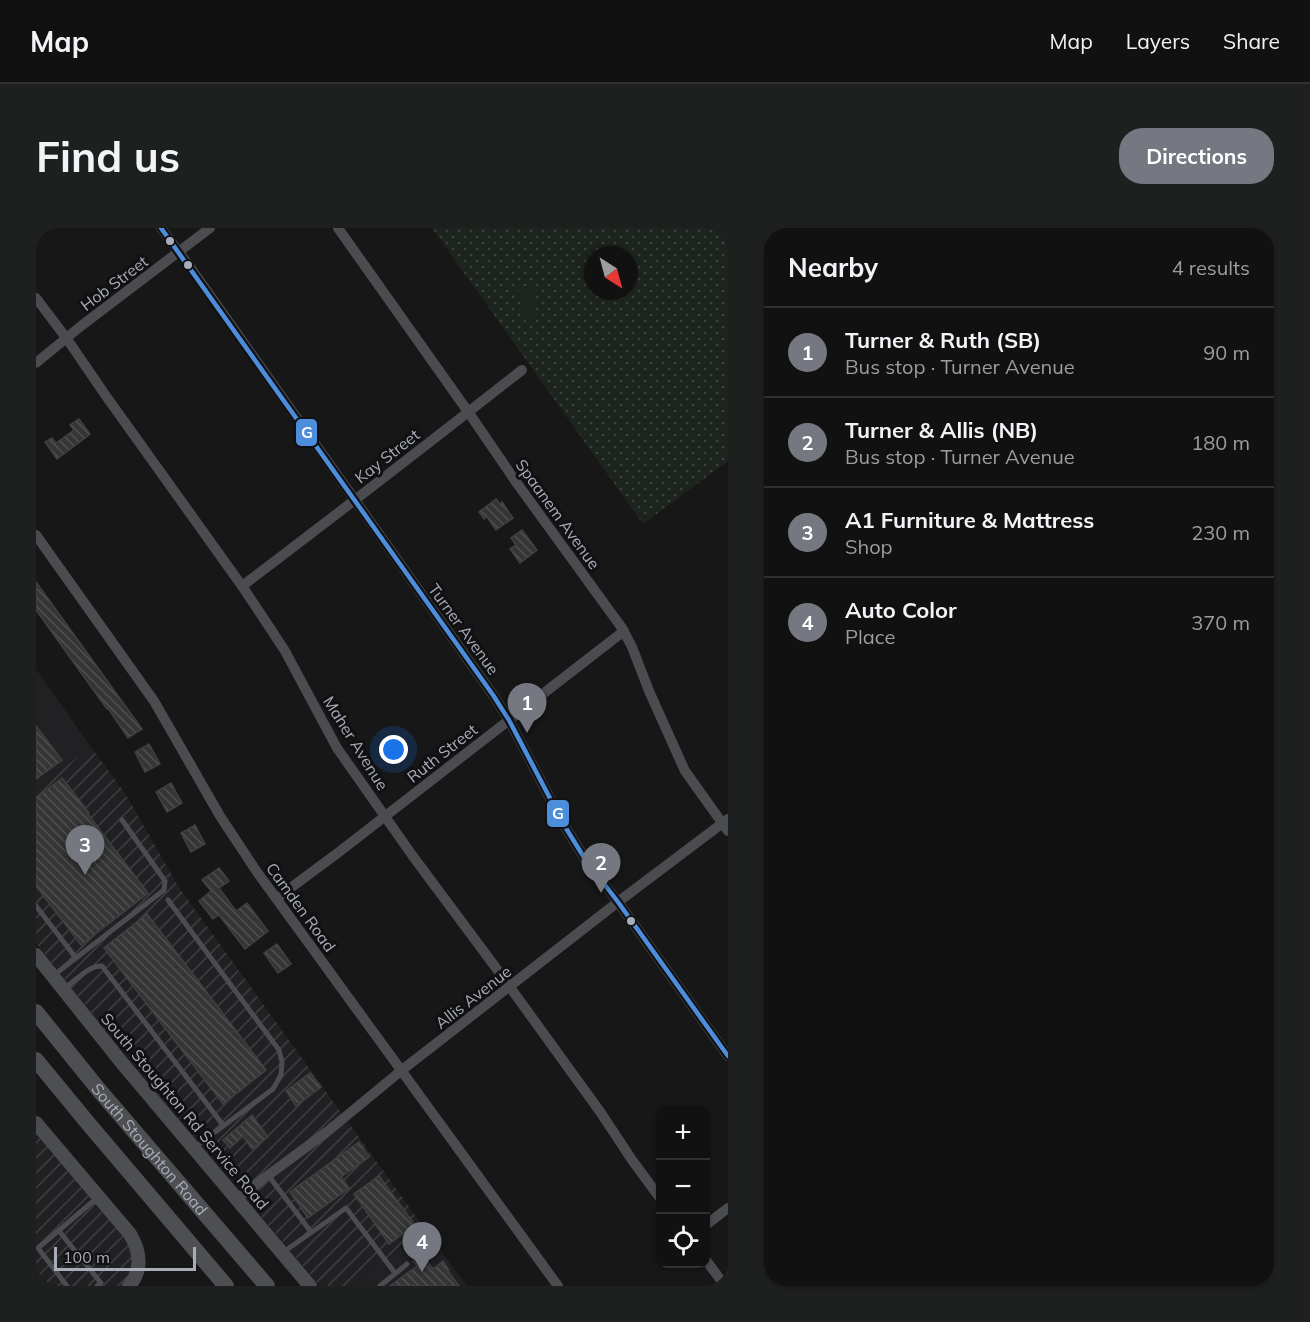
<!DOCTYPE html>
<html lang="en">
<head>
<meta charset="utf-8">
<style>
	:root { --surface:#111; --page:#1e1f1f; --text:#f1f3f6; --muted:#9c9d9f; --line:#303131; --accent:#757880 }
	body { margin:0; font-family:Mulish,sans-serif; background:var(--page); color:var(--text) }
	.controls { position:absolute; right:18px; bottom:18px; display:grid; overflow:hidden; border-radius:12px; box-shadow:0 2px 4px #0004 }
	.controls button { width:54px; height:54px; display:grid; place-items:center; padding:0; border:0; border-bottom:2px solid var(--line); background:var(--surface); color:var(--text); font:30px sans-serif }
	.compass { position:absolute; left:548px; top:18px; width:54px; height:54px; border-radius:50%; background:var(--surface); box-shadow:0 2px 4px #0004; rotate:144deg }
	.scale { position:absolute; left:18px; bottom:15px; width:142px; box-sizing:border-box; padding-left:6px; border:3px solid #a8adb8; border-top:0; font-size:16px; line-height:21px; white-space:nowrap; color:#a8adb8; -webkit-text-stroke:4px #111113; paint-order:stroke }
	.you { position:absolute; left:358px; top:522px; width:21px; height:21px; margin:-15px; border:4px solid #fff; border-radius:50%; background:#1a73e8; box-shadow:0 0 0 9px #1a73e833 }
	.badge { display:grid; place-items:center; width:39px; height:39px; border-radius:50%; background:var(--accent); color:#fff; font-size:20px; font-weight:700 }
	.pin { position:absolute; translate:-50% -50px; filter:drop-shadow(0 2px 3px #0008) }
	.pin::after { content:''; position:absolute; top:32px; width:21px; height:18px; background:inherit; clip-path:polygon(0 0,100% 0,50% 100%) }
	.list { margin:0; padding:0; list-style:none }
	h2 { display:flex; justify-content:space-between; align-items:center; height:78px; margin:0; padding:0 24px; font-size:26px }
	h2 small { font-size:20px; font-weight:400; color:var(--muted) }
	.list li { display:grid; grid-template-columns:39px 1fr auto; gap:18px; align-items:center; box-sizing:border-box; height:90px; padding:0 24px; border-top:2px solid var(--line) }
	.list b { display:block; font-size:22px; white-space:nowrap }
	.list p { margin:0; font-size:20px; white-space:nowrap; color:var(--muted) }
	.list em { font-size:20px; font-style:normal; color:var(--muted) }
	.icon { flex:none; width:33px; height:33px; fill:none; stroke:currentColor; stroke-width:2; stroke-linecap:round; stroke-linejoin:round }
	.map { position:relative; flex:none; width:692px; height:1058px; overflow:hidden; border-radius:24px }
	header { display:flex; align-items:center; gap:36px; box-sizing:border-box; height:84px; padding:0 30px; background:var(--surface); border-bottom:2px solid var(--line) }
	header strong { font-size:28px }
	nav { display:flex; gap:33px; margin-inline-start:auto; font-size:21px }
	.intro { display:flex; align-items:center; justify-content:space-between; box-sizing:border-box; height:144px; padding:0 36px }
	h1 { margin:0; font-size:42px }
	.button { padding:15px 27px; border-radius:24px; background:var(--accent); color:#fff; font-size:21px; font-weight:700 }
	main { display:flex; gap:36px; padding:0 36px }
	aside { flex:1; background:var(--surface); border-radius:24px; box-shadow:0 2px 4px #0004 }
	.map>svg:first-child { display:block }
	.built { fill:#212123 }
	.industrial { fill:url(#industrial-furrows) }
	.grass { fill:url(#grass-dots); fill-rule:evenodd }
	.park { fill:#1d241e }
	.building { fill:url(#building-back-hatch); stroke:#3f4043; stroke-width:1.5 }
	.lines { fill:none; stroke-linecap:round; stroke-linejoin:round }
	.service { stroke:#4b4c50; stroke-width:5 }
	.minor { stroke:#4b4c50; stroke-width:10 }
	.tertiary { stroke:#4b4c50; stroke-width:14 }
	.primary { stroke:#4d4f52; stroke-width:16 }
	.bus-1-casing { stroke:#111113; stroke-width:9 }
	.bus-1 { stroke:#4d8edc; stroke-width:4.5 }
	.bus-dot { fill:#a8adb8; stroke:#111113; stroke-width:2 }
	.labels { text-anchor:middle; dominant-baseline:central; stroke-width:6; stroke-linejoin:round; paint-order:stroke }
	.street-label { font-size:16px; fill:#a8adb8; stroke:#111113 }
	.line-badge { stroke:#111113; stroke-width:2 }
	.badge-label { font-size:16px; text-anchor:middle; font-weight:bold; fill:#fff }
</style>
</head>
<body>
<header>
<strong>Map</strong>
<nav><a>Map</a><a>Layers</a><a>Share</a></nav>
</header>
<div class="intro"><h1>Find us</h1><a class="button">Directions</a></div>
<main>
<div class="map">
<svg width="692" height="1058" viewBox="0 0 692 1058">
	<defs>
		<pattern id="industrial-furrows" width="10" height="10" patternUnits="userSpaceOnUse" patternTransform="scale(1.5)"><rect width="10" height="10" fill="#212123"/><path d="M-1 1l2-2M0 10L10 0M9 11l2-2" fill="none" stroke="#3e3f41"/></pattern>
		<pattern id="grass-dots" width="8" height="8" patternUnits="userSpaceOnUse" patternTransform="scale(1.5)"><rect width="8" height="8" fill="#1d241e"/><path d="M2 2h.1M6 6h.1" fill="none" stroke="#3b413d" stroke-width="1.8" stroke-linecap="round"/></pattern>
		<pattern id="building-back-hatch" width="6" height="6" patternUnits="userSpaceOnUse" patternTransform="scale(1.5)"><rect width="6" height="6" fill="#353536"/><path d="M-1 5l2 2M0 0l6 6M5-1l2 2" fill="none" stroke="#4f5051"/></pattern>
	</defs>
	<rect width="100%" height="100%" fill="#171717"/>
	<g class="built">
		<path d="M0,441L55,519L0,561Z"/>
		<path d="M389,1001L431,1058H314Z"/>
	</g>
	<g class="industrial">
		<path d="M55,519L89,565L142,658L389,1001L314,1058H284L75,810L0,715V561Z"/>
		<path d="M0,895L100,1015L93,1058H0Z"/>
	</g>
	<path class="grass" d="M396,0H692V233L607,296ZM557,27H593V63H557Z"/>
	<path class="park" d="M494,57L501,68L496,75L504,89C490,98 489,93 481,81L486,77L480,67L485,59Z"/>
	<g class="building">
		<path d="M43,191L54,206L21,231L9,214L16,210L20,215L38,202L34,197Z"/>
		<path d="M460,271L464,276L466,274L477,290L460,302L451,289L448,291L443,284Z"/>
		<path d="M486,302L501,322L484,335L474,321L480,317L475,310Z"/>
		<path d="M0,354L106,501L92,510L72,480L71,481L0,382Z"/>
		<path d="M0,498L26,532L0,551Z"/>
		<path d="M113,516L124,536L109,544L99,524Z"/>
		<path d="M26,550L53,585L52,586L112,665L45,717L0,658V570Z"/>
		<path d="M135,555L146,575L131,584L120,564Z"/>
		<path d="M159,597L169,616L155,624L145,605Z"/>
		<path d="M183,640L193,653L183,660L200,683L211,675L232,703L209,721L183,687L177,691L163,673L175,663L166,652Z"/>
		<path d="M111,686L230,842L187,876L68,720Z"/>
		<path d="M241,716L255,736L242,745L228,725Z"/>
		<path d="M274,845L285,859L260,878L250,863Z"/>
		<path d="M216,887L232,909L216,921L207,908L194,920L187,912Z"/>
		<path d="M323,914L333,929L305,949L313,960L272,990L254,964Z"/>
		<path d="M343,948L379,997L353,1016L318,966Z"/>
		<path d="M386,1026L397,1041L407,1033L413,1042L412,1043L423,1058H354L381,1038L377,1033Z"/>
	</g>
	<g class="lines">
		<g class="service">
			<path d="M132,672L243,822L246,834L245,847L237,861L159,919"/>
			<path d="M0,678L40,730"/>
			<path d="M18,747L128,662L129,653L86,592"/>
			<path d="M29,760C39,753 53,737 66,738L187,897"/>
			<path d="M232,947L275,1004"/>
			<path d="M23,1003L65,1055L61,1058"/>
			<path d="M246,1025L310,980L359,1045"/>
			<path d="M31,1058L2,1020L61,970"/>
			<path d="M344,1058L371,1036"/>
		</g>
		<g class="minor">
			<path d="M125,0L151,35L457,467L473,492L528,597L549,631L582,674L692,828"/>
			<path d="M302,0L433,185L480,254L586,400L596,419L613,463L649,543L692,603"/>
			<path d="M0,70L31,111L70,168L206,358L230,394L249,423L301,520L376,627L463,744L565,885L596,932L624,970"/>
			<path d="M0,135L45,98L174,0"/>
			<path d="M0,307L118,473L184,588L221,644L522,1058"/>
			<path d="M206,358C300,287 393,215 486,142"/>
			<path d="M241,670L303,624L588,403"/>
			<path d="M200,971L292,903L366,842L582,674L692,591"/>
			<path d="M670,997L692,980"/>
			<path d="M670,1032L689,1058"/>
		</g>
		<g class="tertiary">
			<path d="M0,727L86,835L274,1058"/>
			<path d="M0,895L94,1006C104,1023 107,1042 93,1058"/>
		</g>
		<g class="primary">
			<path id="s1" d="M0,784L63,862L231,1058"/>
			<path d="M0,832L51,894L190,1058"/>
		</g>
		<g class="bus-1-casing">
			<path id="bus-1" d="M125,0L457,467L473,492L528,597L549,631L582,674L692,828"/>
		</g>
		<use href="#bus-1" class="bus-1"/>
	</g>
	<g class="bus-dot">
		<circle cx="134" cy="13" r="5"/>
		<circle cx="152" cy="37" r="5"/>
		<circle cx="595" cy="693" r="5"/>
	</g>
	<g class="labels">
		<g class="street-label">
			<text transform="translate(78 55) rotate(-37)">Hob Street</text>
			<text transform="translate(351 228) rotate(-38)">Kay Street</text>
			<text transform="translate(522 286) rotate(54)">Spaanem Avenue</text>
			<text transform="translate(428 401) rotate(54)">Turner Avenue</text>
			<text transform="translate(320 515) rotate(58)">Maher Avenue</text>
			<text transform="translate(406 525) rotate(-38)">Ruth Street</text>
			<text transform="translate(265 679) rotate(54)">Camden Road</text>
			<text transform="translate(437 769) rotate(-38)">Allis Avenue</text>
			<text transform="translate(149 883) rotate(50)">South Stoughton Rd Service Road</text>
			<text stroke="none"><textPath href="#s1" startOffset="178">South Stoughton Road</textPath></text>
		</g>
	</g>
	<g class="line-badge">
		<rect x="259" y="190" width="23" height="29" rx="6" fill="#4d8edc"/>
		<rect x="510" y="571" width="24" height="29" rx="6" fill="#4d8edc"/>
	</g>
	<g class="badge-label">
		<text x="271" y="210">G</text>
		<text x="522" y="591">G</text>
	</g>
</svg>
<div class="controls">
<button>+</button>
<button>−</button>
<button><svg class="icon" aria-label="locate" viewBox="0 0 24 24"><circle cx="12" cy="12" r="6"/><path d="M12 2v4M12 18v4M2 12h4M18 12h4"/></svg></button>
</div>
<svg class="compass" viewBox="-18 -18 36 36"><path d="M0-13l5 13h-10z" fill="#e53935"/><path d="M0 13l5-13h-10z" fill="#9c9d9f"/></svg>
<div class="scale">100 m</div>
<div class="you"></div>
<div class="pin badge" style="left:491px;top:505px">1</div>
<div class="pin badge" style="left:565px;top:665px">2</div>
<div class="pin badge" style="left:49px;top:647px">3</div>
<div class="pin badge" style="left:386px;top:1044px">4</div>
</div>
<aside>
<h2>Nearby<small>4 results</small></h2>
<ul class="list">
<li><span class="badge">1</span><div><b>Turner &amp; Ruth (SB)</b><p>Bus stop · Turner Avenue</p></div><em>90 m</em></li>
<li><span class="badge">2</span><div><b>Turner &amp; Allis (NB)</b><p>Bus stop · Turner Avenue</p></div><em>180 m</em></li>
<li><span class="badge">3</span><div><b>A1 Furniture &amp; Mattress</b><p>Shop</p></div><em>230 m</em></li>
<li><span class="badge">4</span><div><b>Auto Color</b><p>Place</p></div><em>370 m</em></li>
</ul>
</aside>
</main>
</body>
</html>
